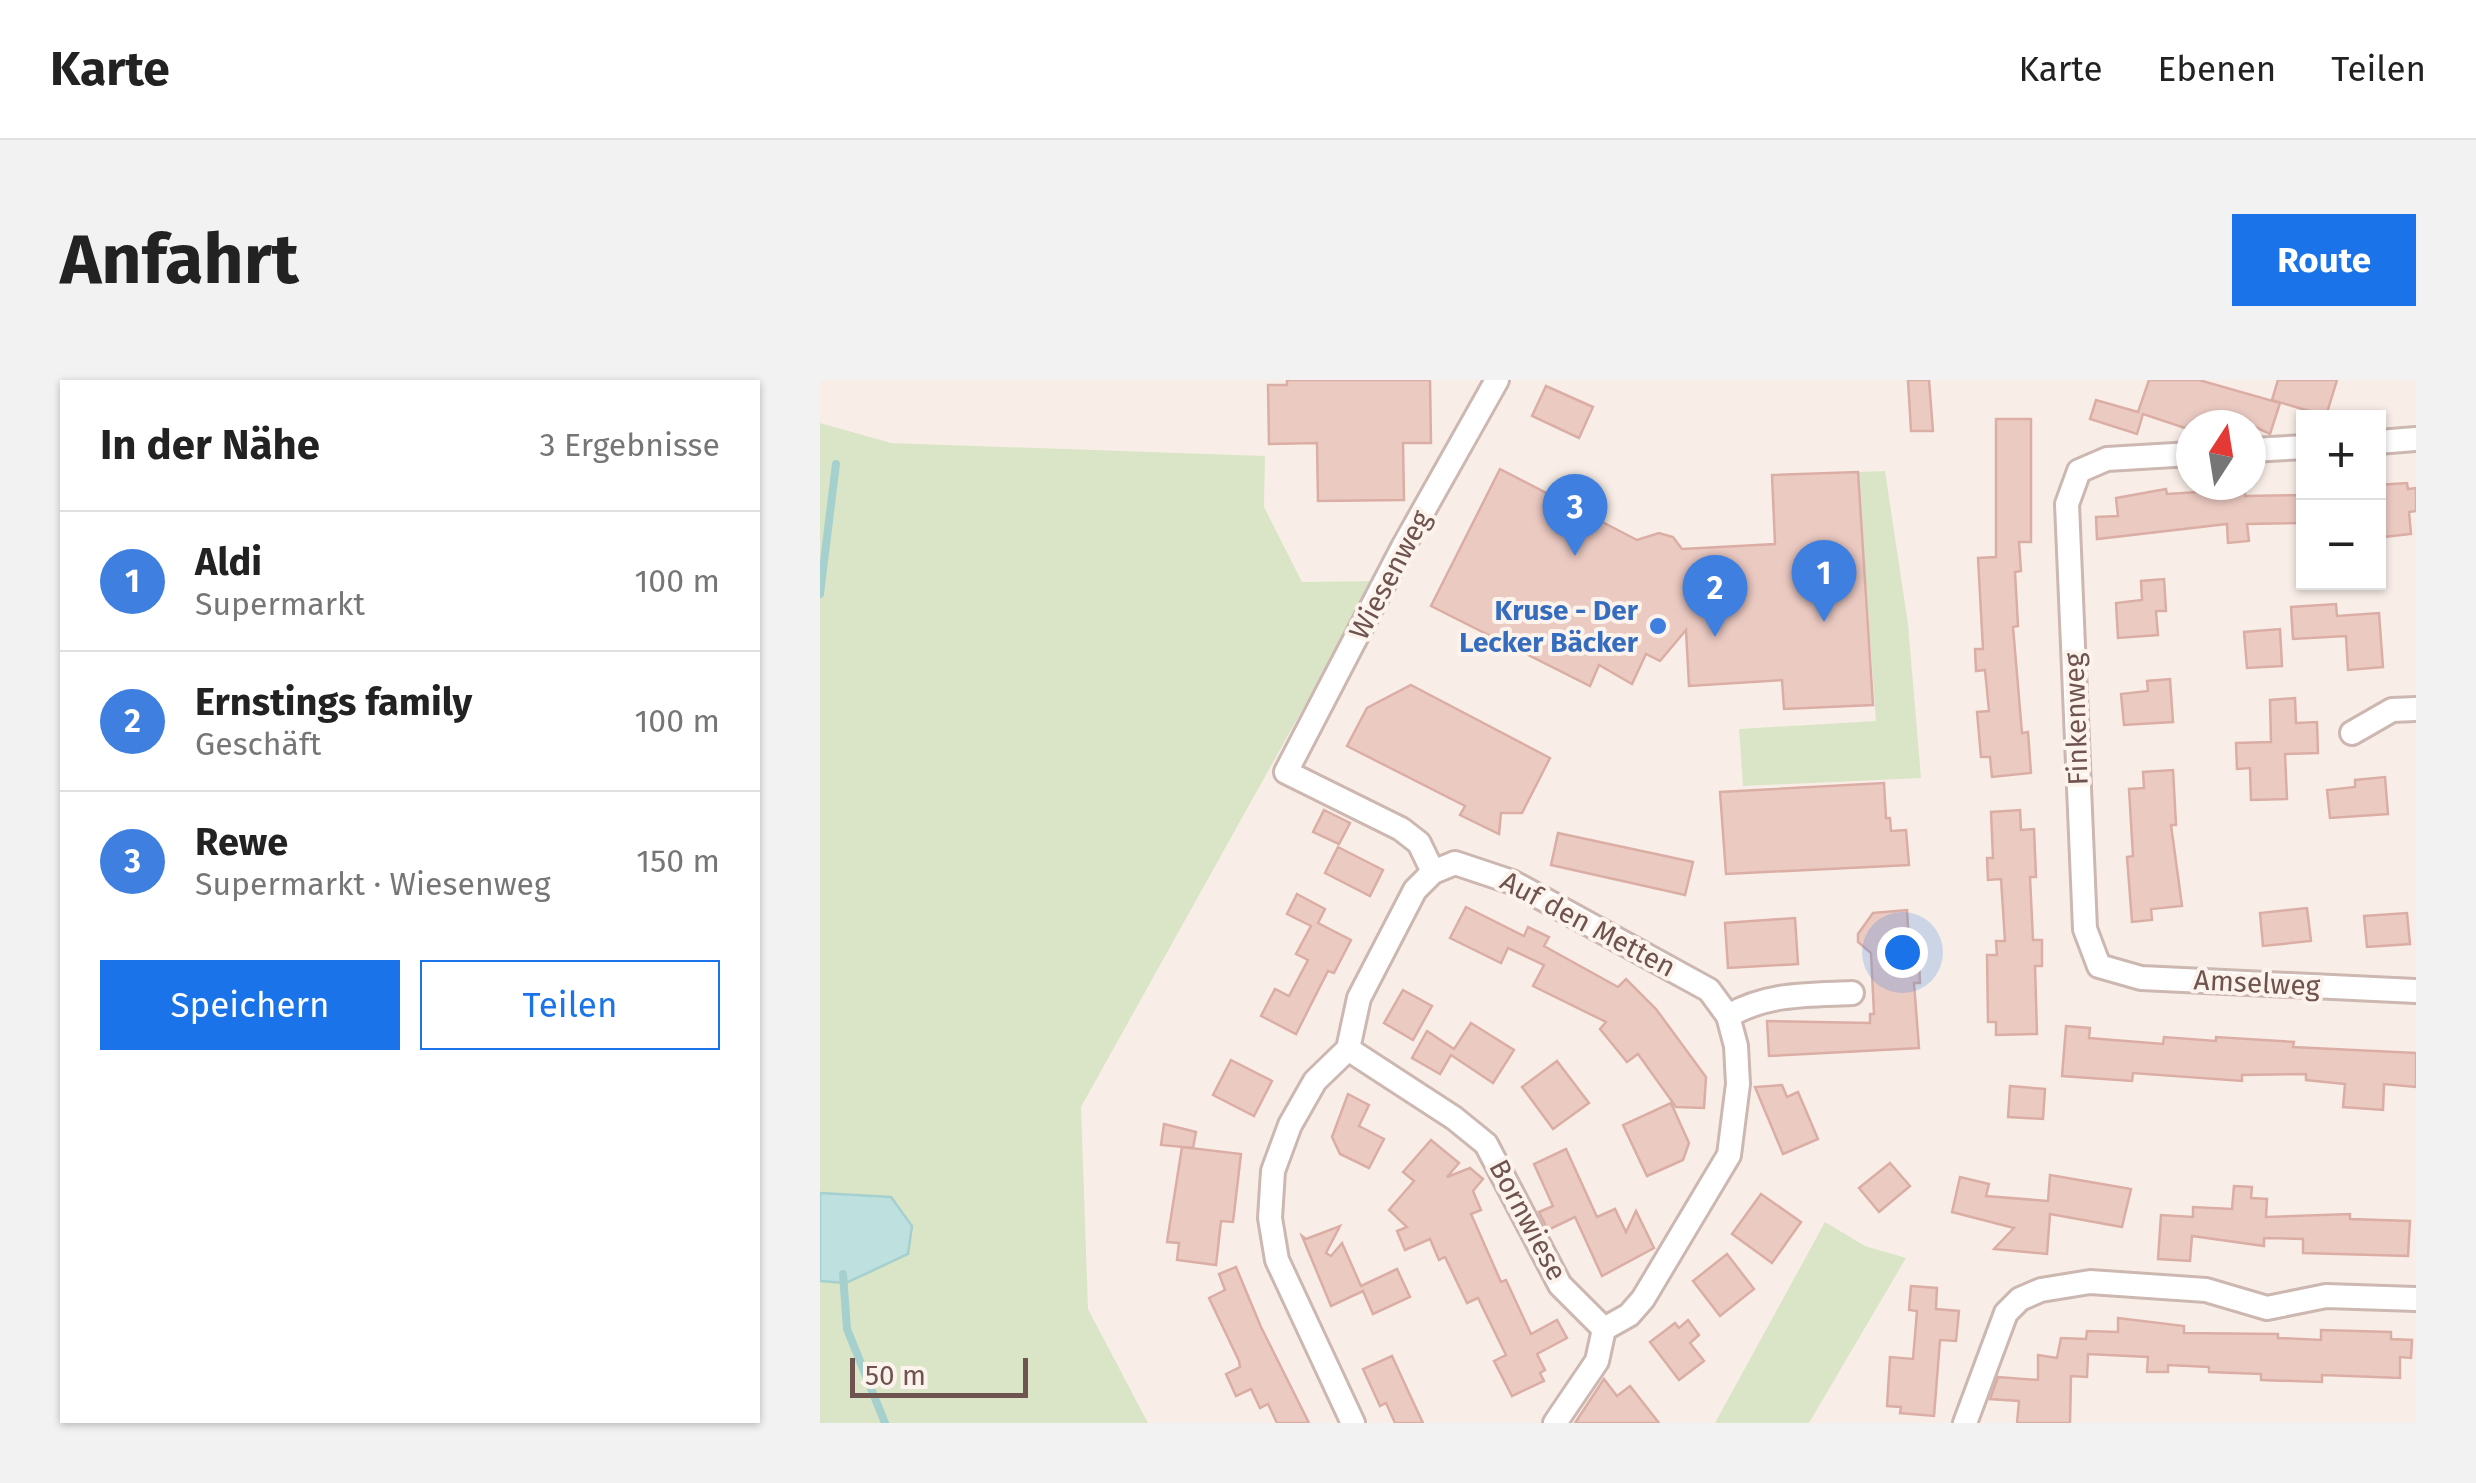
<!DOCTYPE html>
<html lang="de">
<head>
<meta charset="utf-8">
<style>
	:root { --surface:#fff; --page:#f2f2f2; --text:#222; --muted:#767676; --line:#e0e0e0; --accent:#1a73e8 }
	body { margin:0; font-family:"Fira Sans",sans-serif; background:var(--page); color:var(--text) }
	.controls { position:absolute; right:30px; top:30px; display:grid; overflow:hidden; border-radius:0px; box-shadow:0 2px 8px #0004 }
	.controls button { width:90px; height:90px; display:grid; place-items:center; padding:0; border:0; border-bottom:2px solid var(--line); background:var(--surface); color:var(--text); font:50px sans-serif }
	.compass { position:absolute; left:1356px; top:30px; width:90px; height:90px; border-radius:50%; background:var(--surface); box-shadow:0 2px 8px #0004; rotate:12deg }
	.scale { position:absolute; left:30px; bottom:25px; width:178px; box-sizing:border-box; padding-left:10px; border:5px solid #6f534f; border-top:0; font-size:28px; line-height:35px; white-space:nowrap; color:#6f534f; -webkit-text-stroke:8px #fcf3ed; paint-order:stroke }
	.you { position:absolute; left:1082px; top:572px; width:35px; height:35px; margin:-25px; border:8px solid #fff; border-radius:50%; background:#1a73e8; box-shadow:0 0 0 15px #1a73e833 }
	.badge { display:grid; place-items:center; width:65px; height:65px; border-radius:50%; background:var(--accent); color:#fff; font-size:32px; font-weight:700 }
	.pin { position:absolute; translate:-50% -82px; filter:drop-shadow(0 2px 5px #0008) }
	.pin::after { content:''; position:absolute; top:52px; width:35px; height:30px; background:inherit; clip-path:polygon(0 0,100% 0,50% 100%) }
	.list { margin:0; padding:0; list-style:none }
	h2 { display:flex; justify-content:space-between; align-items:center; height:130px; margin:0; padding:0 40px; font-size:42px }
	h2 small { font-size:32px; font-weight:400; color:var(--muted) }
	.list li { display:grid; grid-template-columns:65px 1fr auto; gap:30px; align-items:center; box-sizing:border-box; height:140px; padding:0 40px; border-top:2px solid var(--line) }
	.list b { display:block; font-size:38px; white-space:nowrap }
	.list p { margin:0; font-size:32px; white-space:nowrap; color:var(--muted) }
	.list em { font-size:32px; font-style:normal; color:var(--muted) }
	.actions { display:flex; gap:20px; padding:30px 40px }
	.actions a { flex:1; padding:22px 0; border:2px solid var(--accent); border-radius:0px; text-align:center; font-size:35px; color:var(--accent) }
	.actions .main { background:var(--accent); color:#fff }
	.map { position:relative; flex:none; width:1596px; height:1043px; overflow:hidden; border-radius:0px }
	header { display:flex; align-items:center; gap:60px; box-sizing:border-box; height:140px; padding:0 50px; background:var(--surface); border-bottom:2px solid var(--line) }
	header strong { font-size:48px }
	nav { display:flex; gap:55px; margin-inline-start:auto; font-size:35px }
	.intro { display:flex; align-items:center; justify-content:space-between; box-sizing:border-box; height:240px; padding:0 60px }
	h1 { margin:0; font-size:70px }
	.button { padding:25px 45px; border-radius:0px; background:var(--accent); color:#fff; font-size:35px; font-weight:700 }
	main { display:flex; gap:60px; padding:0 60px }
	aside { flex:1; background:var(--surface); border-radius:0px; box-shadow:0 2px 8px #0004 }
	.map>svg:first-child { display:block }
	.green { fill:#dae5c7 }
	.water { fill:#bee0de; stroke:#a6d0ce; stroke-width:2.5 }
	.lines { fill:none; stroke-linecap:round; stroke-linejoin:round }
	.stream { stroke:#a6d0ce; stroke-width:8 }
	.building { fill:#ebcac2; stroke:#dbaea5; stroke-width:2.5 }
	.street-casing { stroke:#ccb7b1; stroke-width:28 }
	.street { stroke:#fff; stroke-width:22 }
	.shop-dot { fill:#3f7fe0; stroke:#fcf3ed; stroke-width:4 }
	.labels { text-anchor:middle; dominant-baseline:central; stroke-width:8; stroke-linejoin:round; paint-order:stroke }
	.street-label { font-size:28px; fill:#6f534f; stroke:#fcf3ed }
	.shop-label { font-size:28px; font-weight:bold; fill:#366cbe; stroke:#fcf3ed; text-anchor:end }
</style>
</head>
<body>
<header>
<strong>Karte</strong>
<nav><a>Karte</a><a>Ebenen</a><a>Teilen</a></nav>
</header>
<div class="intro"><h1>Anfahrt</h1><a class="button">Route</a></div>
<main>
<aside>
<h2>In der Nähe<small>3 Ergebnisse</small></h2>
<ul class="list">
<li><span class="badge" style="background:#3f7fe0">1</span><div><b>Aldi</b><p>Supermarkt</p></div><em>100 m</em></li>
<li><span class="badge" style="background:#3f7fe0">2</span><div><b>Ernstings family</b><p>Geschäft</p></div><em>100 m</em></li>
<li><span class="badge" style="background:#3f7fe0">3</span><div><b>Rewe</b><p>Supermarkt · Wiesenweg</p></div><em>150 m</em></li>
</ul>
<div class="actions"><a class="main">Speichern</a><a>Teilen</a></div>
</aside>
<div class="map">
<svg width="1596" height="1043" viewBox="0 0 1596 1043">
	<rect width="100%" height="100%" fill="#f9eee7"/>
	<g class="green">
		<path d="M0,43L71,63L445,76L444,127L482,202L554,201L261,727L268,929L328,1043H0Z"/>
		<path d="M1065,91L1088,244L1101,398L923,406L919,349L1056,341L1038,92Z"/>
		<path d="M1005,842L1045,866L1086,878L989,1043H895Z"/>
	</g>
	<path class="water" d="M0,813L71,817L92,846L88,874L26,903L0,901Z"/>
	<g class="lines">
		<g class="stream">
			<path d="M0,214L16,84"/>
			<path d="M23,894L27,949L65,1043"/>
		</g>
	</g>
	<g class="building">
		<path d="M467,0H610L611,63H583L584,120L498,121L497,63L449,64L448,5H467Z"/>
		<path d="M1088,0H1109L1113,51H1091Z"/>
		<path d="M1329,0H1379L1460,23L1450,54L1431,45H1371V50L1323,34L1317,54L1270,39L1276,20L1318,32Z"/>
		<path d="M1458,0H1517L1506,36L1452,20Z"/>
		<path d="M726,6L773,27L759,58L712,36Z"/>
		<path d="M1176,39H1211V162H1199L1201,191L1195,192L1198,246L1193,247L1202,353L1208,352L1211,393L1172,397L1170,377H1161L1157,332L1169,331L1165,290L1156,291L1155,269H1163L1158,178L1176,177Z"/>
		<path d="M680,89L817,160L839,153L853,157L862,169L955,164L952,95L1038,92L1053,325L964,329L962,300L869,306L866,250L840,281L826,274L812,304L779,285L770,306L611,226Z"/>
		<path d="M1587,103L1588,109L1596,108V131L1589,132L1591,154L1563,157L1562,143H1558V105Z"/>
		<path d="M1346,109L1347,114L1425,109V116L1484,115V143L1427,144L1429,161L1408,163L1407,144L1277,159L1276,137L1298,136L1296,118Z"/>
		<path d="M1344,199L1346,231H1336L1338,255L1298,258L1296,223L1322,220L1321,201Z"/>
		<path d="M1516,224L1517,236L1559,233L1563,287L1528,290L1526,256L1473,259L1471,227Z"/>
		<path d="M1460,249L1462,286L1427,288L1424,252Z"/>
		<path d="M1350,299L1353,342L1304,345L1301,314L1328,311L1327,301Z"/>
		<path d="M591,305L730,378L702,433H681L679,454L640,435L645,426L527,366L547,328Z"/>
		<path d="M1475,318L1476,343L1497,342L1498,373L1465,374L1467,419L1431,420L1430,388L1417,389L1416,363L1451,362L1450,320Z"/>
		<path d="M1353,390L1356,445H1351L1362,526L1331,529L1332,540L1312,542L1307,477L1313,476L1309,409L1324,408L1323,392Z"/>
		<path d="M1565,397L1568,434L1510,438L1507,410L1535,407V400Z"/>
		<path d="M1064,403L1066,438H1070L1071,451L1086,450L1089,485L906,494L900,412Z"/>
		<path d="M504,430L530,443L519,464L493,452Z"/>
		<path d="M1200,430L1201,450L1214,449L1216,497H1210L1213,560H1222V586H1215L1217,654L1176,655V642H1168L1167,575H1177L1176,561H1185L1181,499L1168,500L1167,478H1173L1171,432Z"/>
		<path d="M738,453L873,482L865,515L731,485Z"/>
		<path d="M518,467L563,490L550,516L505,493Z"/>
		<path d="M477,514L505,529L498,543L531,560L514,593L508,591L476,654L441,636L455,609L469,616L488,580L476,574L491,546L467,534Z"/>
		<path d="M646,527L704,556L708,547L729,557L724,566L798,607L806,599L836,629L886,697L884,728L856,727L818,674L807,682L780,649L786,642L713,606L724,585L688,568L681,583L630,558Z"/>
		<path d="M1487,528L1491,561L1443,566L1440,533Z"/>
		<path d="M1087,530L1090,578L1099,577L1100,603H1094L1099,668L949,676L947,641L1050,643V634H1054L1051,573L1038,562V554L1053,533Z"/>
		<path d="M1587,533L1590,564L1547,567L1544,536Z"/>
		<path d="M975,538L978,584L908,588L905,543Z"/>
		<path d="M583,610L612,626L593,660L564,643Z"/>
		<path d="M651,643L694,670L673,703L631,675L620,694L592,678L607,651L634,669Z"/>
		<path d="M1246,646L1270,648L1269,658L1343,664L1344,657L1396,661V657L1474,662L1473,667L1596,673V707L1564,704L1563,730L1523,727L1525,704L1486,700V694L1422,695V701L1313,693L1312,701L1242,696Z"/>
		<path d="M411,680L452,701L434,736L393,715Z"/>
		<path d="M737,681L769,723L733,749L702,707Z"/>
		<path d="M962,705L967,717L978,712L998,759L963,774L935,707Z"/>
		<path d="M1190,706L1225,709L1223,739L1188,737Z"/>
		<path d="M528,714L549,725L539,746L564,759L549,788L520,774L512,757Z"/>
		<path d="M851,723L869,763L863,780L827,796L803,745Z"/>
		<path d="M344,744L376,752L373,768L341,765Z"/>
		<path d="M611,760L639,783L627,797L650,788L663,799L653,811L661,830L651,834L681,902L686,900L711,954L737,940L747,958L717,974L725,990L720,993L724,1001L692,1016L674,981L686,975L658,918L647,923L625,877L619,880L610,859L585,870L577,851L587,847L569,830L594,801L583,792Z"/>
		<path d="M362,767L421,774L413,842L401,841L396,885L357,880L359,863L347,862Z"/>
		<path d="M746,769L777,837L795,829L806,852L816,831L834,868L782,896L755,837L728,850L719,832L733,826L714,784Z"/>
		<path d="M1070,783L1090,806L1059,832L1039,808Z"/>
		<path d="M1230,795L1311,809L1302,847L1230,834L1227,874L1174,869L1194,848L1132,832L1140,797L1169,804L1166,816L1228,821Z"/>
		<path d="M1414,806L1432,807L1431,818L1447,819L1446,837L1530,834V839L1590,841L1588,876L1483,873V859L1444,858V866L1372,856L1370,881L1338,879L1341,835L1373,837V827L1412,829Z"/>
		<path d="M941,814L981,842L952,883L912,854Z"/>
		<path d="M520,846L506,873L511,876L522,863L541,906L577,889L590,917L553,934L543,911L511,926L482,856L486,859Z"/>
		<path d="M907,874L934,909L900,936L873,901Z"/>
		<path d="M416,887L441,947L489,1043H457L448,1024L440,1028L431,1009L416,1016L406,994L420,987L419,981L389,918L405,910L399,894Z"/>
		<path d="M1091,906L1117,908L1116,929L1139,931L1136,961L1120,960L1114,1036L1080,1033L1081,1027L1067,1026L1070,977L1093,979L1097,931L1089,930Z"/>
		<path d="M1298,938L1364,946V953L1458,954V958L1501,960V950L1571,952V959L1592,960L1591,978L1580,977V998L1502,995V1002L1441,1000V994L1389,992V987L1348,985V992H1327L1328,977L1268,974L1267,997L1251,996L1250,1043H1197L1199,1021L1170,1019L1178,997L1218,1000V975L1237,978L1241,958L1266,959L1267,951L1298,952Z"/>
		<path d="M868,940L879,955L870,963L884,981L859,1000L830,962L855,943L859,948Z"/>
		<path d="M572,976L589,1013L603,1043H575L566,1023L560,1026L543,989Z"/>
		<path d="M784,999L797,1016L810,1006L839,1043H755Z"/>
	</g>
	<g class="lines">
		<g class="street-casing">
			<g id="street">
				<path d="M1558,62L1596,59"/>
				<path d="M1431,70L1484,67"/>
				<path d="M1371,74L1287,79L1259,91L1247,124L1265,549L1279,586L1321,598L1596,611"/>
				<path d="M1532,353L1572,330L1596,329"/>
				<path d="M613,492L599,463L581,449L466,392L583,167L677,0"/>
				<path d="M908,636C948,613 986,615 1032,613"/>
				<path d="M528,669L634,738L666,764L740,905L784,949"/>
				<path d="M533,1043L457,880L450,838L453,791L470,745L495,701L528,669L539,618L595,510L613,492L635,483L692,502L889,610L908,636L916,666L918,704L909,775L823,919L809,935L784,949L777,981L735,1043"/>
				<path d="M1145,1043L1186,933L1200,919L1221,910L1270,902L1386,910L1447,928L1506,916L1596,919"/>
			</g>
		</g>
		<use href="#street" class="street"/>
	</g>
	<circle class="shop-dot" cx="838" cy="246" r="10"/>
	<g class="labels">
		<g class="street-label">
			<text transform="translate(570 195) rotate(-62)">Wiesenweg</text>
			<text transform="translate(1256 339) rotate(-92)">Finkenweg</text>
			<text transform="translate(768 544) rotate(28)">Auf den Metten</text>
			<text transform="translate(1437 603) rotate(3)">Amselweg</text>
			<text transform="translate(708 840) rotate(62)">Bornwiese</text>
		</g>
		<g class="shop-label">
			<text x="818" y="230">Kruse - Der<tspan x="818" dy="32">Lecker Bäcker</tspan></text>
		</g>
	</g>
</svg>
<div class="controls">
<button>+</button>
<button>−</button>
</div>
<svg class="compass" viewBox="-18 -18 36 36"><path d="M0-13l5 13h-10z" fill="#e53935"/><path d="M0 13l5-13h-10z" fill="#767676"/></svg>
<div class="scale">50 m</div>
<div class="you"></div>
<div class="pin badge" style="left:1004px;top:242px;background:#3f7fe0">1</div>
<div class="pin badge" style="left:895px;top:257px;background:#3f7fe0">2</div>
<div class="pin badge" style="left:755px;top:176px;background:#3f7fe0">3</div>
</div>
</main>
</body>
</html>
